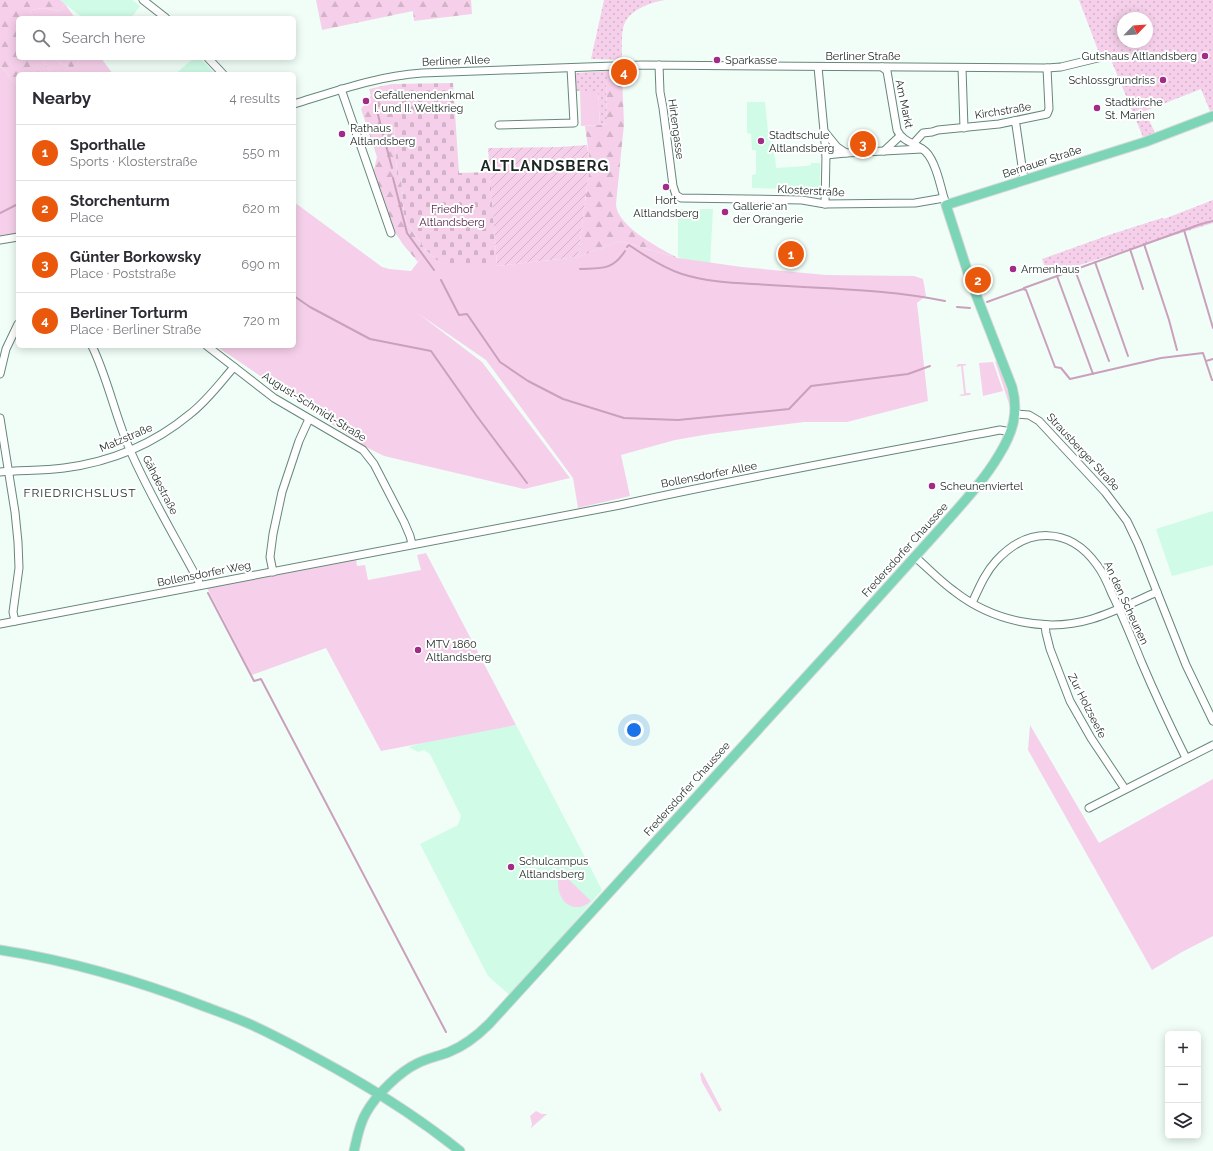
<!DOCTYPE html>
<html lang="en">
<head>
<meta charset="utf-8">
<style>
	:root { --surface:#fff; --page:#f7f7f7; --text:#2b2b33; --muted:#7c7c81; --line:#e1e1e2; --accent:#ea580c }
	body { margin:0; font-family:Raleway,sans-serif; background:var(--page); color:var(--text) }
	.controls { position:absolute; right:12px; bottom:12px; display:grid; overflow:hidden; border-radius:6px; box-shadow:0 2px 10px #0003 }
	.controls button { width:36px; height:36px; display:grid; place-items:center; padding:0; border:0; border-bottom:1px solid var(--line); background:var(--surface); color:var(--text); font:20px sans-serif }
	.compass { position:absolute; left:1117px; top:12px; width:36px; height:36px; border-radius:50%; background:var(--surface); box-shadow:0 2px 10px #0003; rotate:65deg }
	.you { position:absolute; left:634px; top:730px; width:14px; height:14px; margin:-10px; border:3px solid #fff; border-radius:50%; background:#1a73e8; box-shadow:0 0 0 6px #1a73e833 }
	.badge { display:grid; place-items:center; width:26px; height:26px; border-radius:50%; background:var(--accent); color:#fff; font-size:13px; font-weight:700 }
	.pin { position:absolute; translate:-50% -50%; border:2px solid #fff; box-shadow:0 1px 4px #0006 }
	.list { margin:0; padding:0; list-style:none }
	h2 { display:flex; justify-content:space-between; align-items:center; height:52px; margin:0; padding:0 16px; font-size:17px }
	h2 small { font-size:13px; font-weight:400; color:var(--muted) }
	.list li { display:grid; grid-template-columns:26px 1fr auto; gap:12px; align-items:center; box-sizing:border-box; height:56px; padding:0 16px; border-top:1px solid var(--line) }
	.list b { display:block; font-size:15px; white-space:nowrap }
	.list p { margin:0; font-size:13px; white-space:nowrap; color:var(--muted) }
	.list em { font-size:13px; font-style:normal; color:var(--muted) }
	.icon { flex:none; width:22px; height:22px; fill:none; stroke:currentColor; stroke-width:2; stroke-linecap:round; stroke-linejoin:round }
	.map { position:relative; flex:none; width:1213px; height:1151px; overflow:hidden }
	.search { position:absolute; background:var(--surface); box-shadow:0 2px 10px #0003; left:16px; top:16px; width:280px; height:44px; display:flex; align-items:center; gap:10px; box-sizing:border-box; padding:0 14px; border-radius:6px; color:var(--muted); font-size:15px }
	.panel { position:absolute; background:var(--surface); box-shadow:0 2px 10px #0003; left:16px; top:72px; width:280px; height:276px; border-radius:6px }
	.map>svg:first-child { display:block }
	.built { fill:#d0fbe6 }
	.grass { fill:#f6d0ea }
	.forest { fill:url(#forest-firs) }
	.cemetery { fill:url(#cemetery-stones) }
	.park { fill:url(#park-dots); fill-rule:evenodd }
	.garden { fill:url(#garden-furrows) }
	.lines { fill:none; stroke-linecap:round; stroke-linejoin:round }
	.stream { stroke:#caa0bc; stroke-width:2 }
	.minor-casing { stroke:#678778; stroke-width:9 }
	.major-casing { stroke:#d6d8d7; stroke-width:11 }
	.minor { stroke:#fff; stroke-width:7 }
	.major { stroke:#7cd5b7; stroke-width:9 }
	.poi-dot { fill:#a12c87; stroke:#fff; stroke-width:1.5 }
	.labels { text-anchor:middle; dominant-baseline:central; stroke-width:4; stroke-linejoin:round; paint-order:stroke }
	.street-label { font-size:11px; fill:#1b2822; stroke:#fff }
	.poi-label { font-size:11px; fill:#1b2822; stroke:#fff; text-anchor:start }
	.park-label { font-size:11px; fill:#521f46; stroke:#fff }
	.neighbourhood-label { font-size:12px; letter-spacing:1px; fill:#1b2822; stroke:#fff }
	.district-label { font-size:15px; font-weight:bold; letter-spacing:1px; fill:#1b2822; stroke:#fff }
</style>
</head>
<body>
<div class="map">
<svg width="1213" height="1151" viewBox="0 0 1213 1151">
	<defs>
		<pattern id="forest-firs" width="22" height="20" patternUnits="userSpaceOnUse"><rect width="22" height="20" fill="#f6d0ea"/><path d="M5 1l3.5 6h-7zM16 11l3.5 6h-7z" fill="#d2b3c8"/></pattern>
		<pattern id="cemetery-stones" width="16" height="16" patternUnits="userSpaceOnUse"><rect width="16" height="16" fill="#f6d0ea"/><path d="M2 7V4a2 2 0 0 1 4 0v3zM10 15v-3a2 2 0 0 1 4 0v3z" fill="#d2b3c8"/></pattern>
		<pattern id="park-dots" width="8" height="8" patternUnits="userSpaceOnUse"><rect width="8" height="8" fill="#f6d0ea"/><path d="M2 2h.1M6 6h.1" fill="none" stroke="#d2b3c8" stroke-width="1.8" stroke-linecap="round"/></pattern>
		<pattern id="garden-furrows" width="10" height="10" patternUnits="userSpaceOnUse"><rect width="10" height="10" fill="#f6d0ea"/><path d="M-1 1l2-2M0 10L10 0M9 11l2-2" fill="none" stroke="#d2b3c8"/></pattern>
	</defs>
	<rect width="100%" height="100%" fill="#f0fef7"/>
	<g class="built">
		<path d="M60,0H132L140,6L131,18H83Z"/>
		<path d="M194,58H200L215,74H175Z"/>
		<path d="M747,102H765L768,131L775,158L776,168L806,166L811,165V163H820V190L752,188V175L756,174V150H752L751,134L747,133Z"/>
		<path d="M678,209H713L710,265L697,264L678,257Z"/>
		<path d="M1213,511V565L1172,576L1156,529Z"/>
		<path d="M516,725L602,890L511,996L488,976L420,844L458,825L461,816L430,754L424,750L418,752L409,747L432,740Z"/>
	</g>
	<g class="grass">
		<path d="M65,4L75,18H36L30,14L32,10L42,8L59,11Z"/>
		<path d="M42,58H55L60,63L72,68L78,63L79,58H101L113,74H53L42,61Z"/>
		<path d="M0,67C9,70 7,79 18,85V234L0,238Z"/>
		<path d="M598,90L600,125L581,126L580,91Z"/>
		<path d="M294,202L382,267L389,269L411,271L418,262L426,250L439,262L497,266L578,257L620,241L678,258L742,267L826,275L914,276L923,279L926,296L917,303L928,401L847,422H804L710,434L675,440L621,455L630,496L578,508L573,478L486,360L419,314L482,362L570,478L524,489L384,456L364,446L216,346H294Z"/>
		<path d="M995,361C1006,366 1010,398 1011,410Z"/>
		<path d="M993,362L1003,391L983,396L979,363Z"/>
		<path d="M958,364H965L967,365L963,366L966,393H971L970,395L961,396L959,395L964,394L961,366L956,367Z"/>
		<path d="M426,553L516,725L381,751L326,648L252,675L207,588L356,559L357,566L365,565L368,580L421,570L417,555Z"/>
		<path d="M1030,725L1099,843L1213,779V936L1182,952L1152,970L1028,750Z"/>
		<path d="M567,878L591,901C582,910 568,909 562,898C558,892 558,885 558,879Z"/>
		<path d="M702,1072L722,1110L719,1112L702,1082L700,1074Z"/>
		<path d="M536,1111L542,1114H547L531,1128L532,1124L530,1116Z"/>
	</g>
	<g class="forest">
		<path d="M0,0H60L65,4L59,11L42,8L32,10L30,14L36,18H18V58H42V61L53,74H18V85C7,79 9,70 0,67Z"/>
		<path d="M316,0H471L472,14L414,21L413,11L322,30Z"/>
		<path d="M55,58H79L78,63L72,68L60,63Z"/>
		<path d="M618,76H622L624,124L616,204C616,226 661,249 678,258L620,241L578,257L590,163L585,126L600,125L607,123L606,79Z"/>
		<path d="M392,84L397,174L401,175L404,216L408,225L426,250L418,262L405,247L393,230L373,174L377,157L361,109L371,96L369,89Z"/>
	</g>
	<path class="cemetery" d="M453,83L459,173L490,172L497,266H464L439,262L426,250L408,225L404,216L401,175H397L392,84Z"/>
	<g class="park">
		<path d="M604,0H665C651,2 629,10 624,25C621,32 622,52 622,60L591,59Z"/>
		<path d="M1079,0H1213V110L1210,111L1201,89L1145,111L1155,133L1143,137L1111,60L1099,53ZM1123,18H1147V42H1123Z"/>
		<path d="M622,70V76L606,79L607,123L600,125L598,91H575V76L576,73Z"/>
		<path d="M1213,200V223L1048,275L1042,259L1109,235L1162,218L1164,219Z"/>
	</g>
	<path class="garden" d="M587,145L590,163L578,257L497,266L488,148L560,147Z"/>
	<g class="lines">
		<g class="stream">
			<path d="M377,111L392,168"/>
			<path d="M393,178L407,233L434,270"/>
			<path d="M0,213L18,204"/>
			<path d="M1184,230L1213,328"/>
			<path d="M1144,244L1169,320L1177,350"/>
			<path d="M627,247L629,245C645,256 663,268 682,274C710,283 740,283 769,285C828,289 887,289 945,301"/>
			<path d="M1130,249L1143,289"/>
			<path d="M1095,262L1128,356"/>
			<path d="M580,269C601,268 612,271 625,251"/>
			<path d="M1075,270L1109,361"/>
			<path d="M1057,276L1093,374"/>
			<path d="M441,280L459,315L467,314L500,362L528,381L563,399L624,418L678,420L789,409L811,386L908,374L930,366"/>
			<path d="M1024,288L1201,224L1213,221"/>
			<path d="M294,296L310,307L370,339L431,351L476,415L527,483"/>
			<path d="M987,302L1023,289L1026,290L1055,367L1061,368L1070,379L1161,358L1203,353L1212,380H1213"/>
			<path d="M957,307L970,308"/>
			<path d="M1206,361L1213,359"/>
			<path d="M208,593L254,681L261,679L446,1032"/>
		</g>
		<g class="minor-casing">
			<g id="minor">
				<path d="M143,0L166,18"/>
				<path d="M208,58L223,74"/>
				<path d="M659,65L660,92L663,108L673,186L676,195L681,198L802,200L825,204L915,203L944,198"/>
				<path d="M818,67L824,131L837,147L846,153L922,149"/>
				<path d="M882,67L887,71L897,130C903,143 917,143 926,152C936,162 941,188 945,202"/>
				<path d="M962,68L964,128"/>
				<path d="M341,89L391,233"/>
				<path d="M294,104C336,91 377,76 422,73L642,65L1047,68L1061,67L1102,57"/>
				<path d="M1014,121L1016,125L1024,180"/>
				<path d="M499,125L574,123L571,68"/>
				<path d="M824,131L826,155L825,204"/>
				<path d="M913,144L923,133L932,132L938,130L999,124L1047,114L1049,109L1047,68"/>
				<path d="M884,151L900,136"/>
				<path d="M826,155L846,153"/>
				<path d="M0,240L18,237"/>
				<path d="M92,346C108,379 115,416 130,450C149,494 175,537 198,580L200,585"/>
				<path d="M207,346L274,398L363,450L374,464L404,522L410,536L412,544"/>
				<path d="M0,374L6,349L18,324"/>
				<path d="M1016,414L1029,415L1039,421L1105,492L1127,521L1138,544L1186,665L1213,721"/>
				<path d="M0,418L15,512L18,542L19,568L13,612L15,621"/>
				<path d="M0,472C21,470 42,471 64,468C110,462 154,444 190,414C207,401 220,383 234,367"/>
				<path d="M915,557C928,568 940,581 954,591C992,621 1046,633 1092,619C1115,612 1136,601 1157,592"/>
				<path d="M273,572L270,557L273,534L282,492L299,441L309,419"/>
				<path d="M972,603C979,588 985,573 996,561C1027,527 1069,526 1097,565C1104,574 1108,584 1112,594C1123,616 1132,639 1141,661C1155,694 1170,726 1186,758"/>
				<path d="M0,624L620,505C746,477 873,454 1000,430L1011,432"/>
				<path d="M1045,625L1046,633L1050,649L1070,701L1091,738L1125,789"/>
				<path d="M1089,808L1213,745"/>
			</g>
		</g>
		<g class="major-casing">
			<g id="major">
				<path d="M0,950C71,961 139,981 206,1007C222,1013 239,1019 254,1026C286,1041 317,1058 347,1075C387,1098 425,1123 460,1151"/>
				<path d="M354,1151C357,1138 359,1125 366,1113C376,1095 399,1072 418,1063C428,1058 439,1056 449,1052C464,1046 478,1035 489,1024C605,896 722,770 838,642C871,605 905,568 939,530C960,506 983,482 999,455C1013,432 1019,413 1012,387L970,279L946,205L1145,142L1213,116"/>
			</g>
		</g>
		<use href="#minor" class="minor"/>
		<use href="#major" class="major"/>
	</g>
	<g class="poi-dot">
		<circle cx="1205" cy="56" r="4"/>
		<circle cx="717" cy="60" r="4"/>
		<circle cx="1163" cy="80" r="4"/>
		<circle cx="366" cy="101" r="4"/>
		<circle cx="1097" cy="108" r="4"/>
		<circle cx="342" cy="134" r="4"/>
		<circle cx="761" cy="141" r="4"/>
		<circle cx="666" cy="187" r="4"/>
		<circle cx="725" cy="212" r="4"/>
		<circle cx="1013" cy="269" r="4"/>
		<circle cx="932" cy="486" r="4"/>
		<circle cx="418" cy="650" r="4"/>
		<circle cx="511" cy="867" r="4"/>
	</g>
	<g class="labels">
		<g class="street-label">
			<text x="863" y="56">Berliner Straße</text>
			<text transform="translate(456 61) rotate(-2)">Berliner Allee</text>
			<text transform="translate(904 104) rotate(78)">Am Markt</text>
			<text transform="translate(1003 111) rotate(-9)">Kirchstraße</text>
			<text transform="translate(676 129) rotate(82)">Hirtengasse</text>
			<text transform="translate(1042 162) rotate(-18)">Bernauer Straße</text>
			<text transform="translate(811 191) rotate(3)">Klosterstraße</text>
			<text transform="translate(314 407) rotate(32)">August-Schmidt-Straße</text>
			<text transform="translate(126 438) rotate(-23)">Matzstraße</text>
			<text transform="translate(1083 452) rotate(47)">Strausberger Straße</text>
			<text transform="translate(709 475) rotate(-11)">Bollensdorfer Allee</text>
			<text transform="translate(160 485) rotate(63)">Gähdestraße</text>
			<text transform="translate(905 550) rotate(-48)">Fredersdorfer Chaussee</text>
			<text transform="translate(204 574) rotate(-11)">Bollensdorfer Weg</text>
			<text transform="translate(1126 603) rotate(65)">An den Scheunen</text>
			<text transform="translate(1087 706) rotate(63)">Zur Holzseefe</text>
			<text transform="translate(687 789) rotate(-48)">Fredersdorfer Chaussee</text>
		</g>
		<g class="poi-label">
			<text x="1197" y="56" text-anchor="end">Gutshaus Altlandsberg</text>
			<text x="725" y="60">Sparkasse</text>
			<text x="1155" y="80" text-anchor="end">Schlossgrundriss</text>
			<text x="374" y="95">Gefallenendenkmal<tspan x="374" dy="13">I. und II. Weltkrieg</tspan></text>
			<text x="1105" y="102">Stadtkirche<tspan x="1105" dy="13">St. Marien</tspan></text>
			<text x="350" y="128">Rathaus<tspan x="350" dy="13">Altlandsberg</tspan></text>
			<text x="769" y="135">Stadtschule<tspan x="769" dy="13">Altlandsberg</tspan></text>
			<text x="666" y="200" text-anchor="middle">Hort<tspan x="666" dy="13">Altlandsberg</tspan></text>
			<text x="733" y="206">Gallerie an<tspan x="733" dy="13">der Orangerie</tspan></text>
			<text x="1021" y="269">Armenhaus</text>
			<text x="940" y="486">Scheunenviertel</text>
			<text x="426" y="644">MTV 1860<tspan x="426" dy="13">Altlandsberg</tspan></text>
			<text x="519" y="861">Schulcampus<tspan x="519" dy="13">Altlandsberg</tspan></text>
		</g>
		<g class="park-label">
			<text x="452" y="209">Friedhof<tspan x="452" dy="13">Altlandsberg</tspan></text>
		</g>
		<g class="neighbourhood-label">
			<text x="80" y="493">FRIEDRICHSLUST</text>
		</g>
		<g class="district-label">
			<text x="545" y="166">ALTLANDSBERG</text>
		</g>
	</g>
</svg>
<div class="controls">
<button>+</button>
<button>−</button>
<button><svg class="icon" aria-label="layers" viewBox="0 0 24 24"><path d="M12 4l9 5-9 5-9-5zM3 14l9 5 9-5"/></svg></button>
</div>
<svg class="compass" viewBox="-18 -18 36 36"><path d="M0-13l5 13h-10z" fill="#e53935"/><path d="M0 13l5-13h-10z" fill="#7c7c81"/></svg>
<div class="you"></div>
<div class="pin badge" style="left:791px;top:254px">1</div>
<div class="pin badge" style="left:978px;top:280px">2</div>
<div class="pin badge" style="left:863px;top:144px">3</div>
<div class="pin badge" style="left:624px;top:72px">4</div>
<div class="search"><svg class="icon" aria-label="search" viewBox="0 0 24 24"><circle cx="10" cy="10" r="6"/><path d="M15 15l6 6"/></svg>Search here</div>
<section class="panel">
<h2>Nearby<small>4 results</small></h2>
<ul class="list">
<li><span class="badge">1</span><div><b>Sporthalle</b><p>Sports · Klosterstraße</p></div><em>550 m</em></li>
<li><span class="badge">2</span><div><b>Storchenturm</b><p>Place</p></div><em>620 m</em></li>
<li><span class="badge">3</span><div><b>Günter Borkowsky</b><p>Place · Poststraße</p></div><em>690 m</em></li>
<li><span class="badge">4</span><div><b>Berliner Torturm</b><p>Place · Berliner Straße</p></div><em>720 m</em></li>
</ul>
</section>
</div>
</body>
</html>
